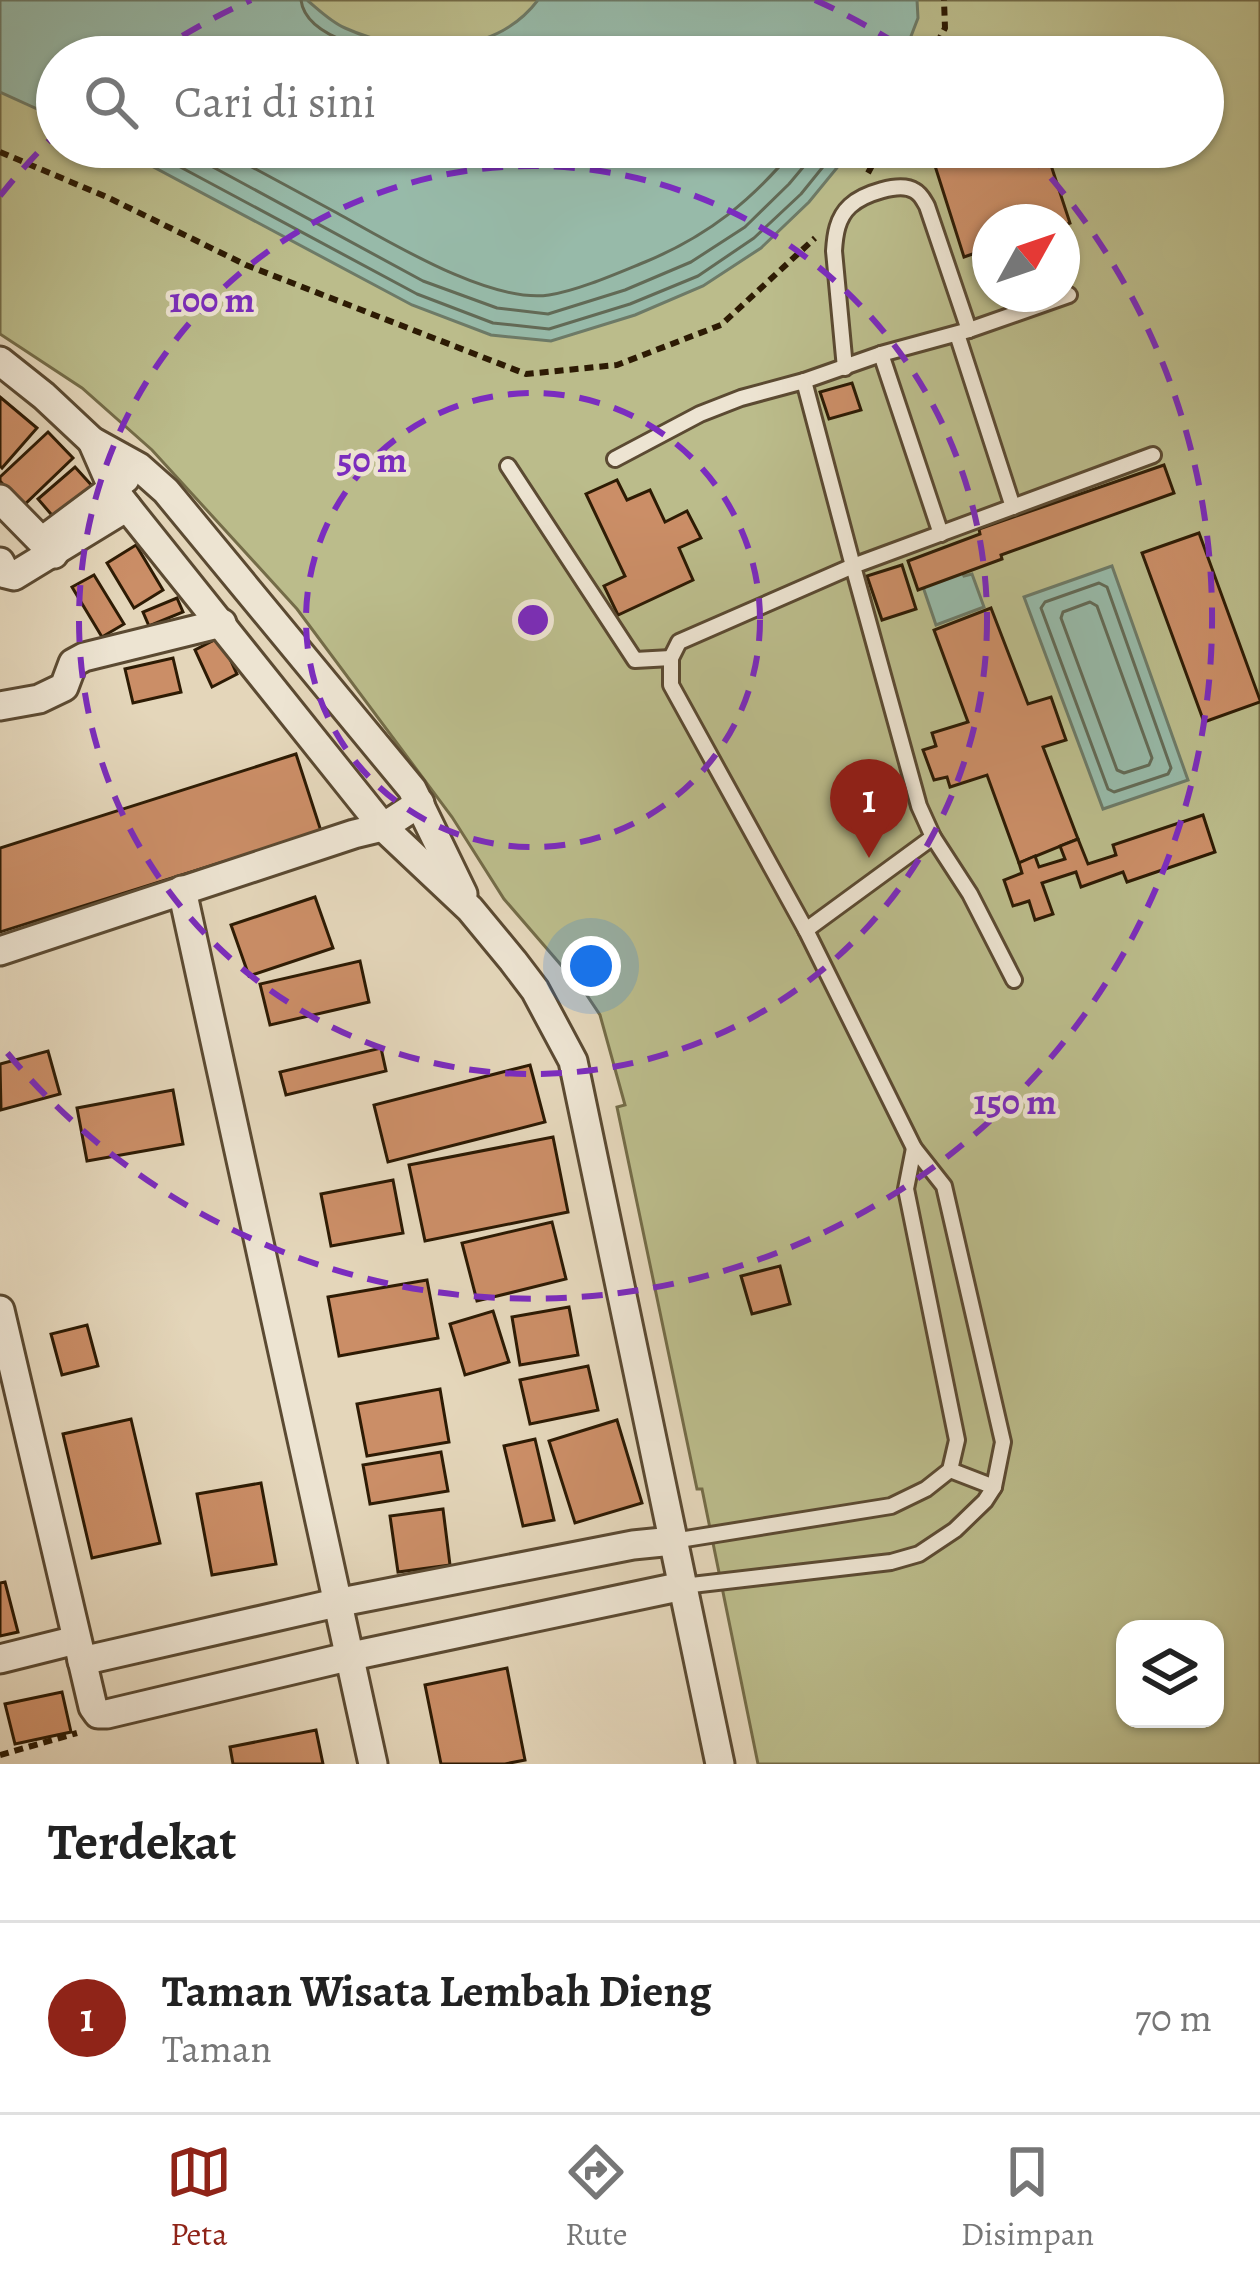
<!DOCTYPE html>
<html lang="id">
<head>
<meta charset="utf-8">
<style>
	:root { --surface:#fff; --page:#f6f6f6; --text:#222; --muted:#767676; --line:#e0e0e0; --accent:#8f2418 }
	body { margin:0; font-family:Alegreya,serif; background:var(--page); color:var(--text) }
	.controls { position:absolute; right:36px; bottom:36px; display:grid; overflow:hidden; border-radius:24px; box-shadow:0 3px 9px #0004 }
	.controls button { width:108px; height:108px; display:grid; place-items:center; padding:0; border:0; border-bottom:3px solid var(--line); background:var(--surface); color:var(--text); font:60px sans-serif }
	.compass { position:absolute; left:972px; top:204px; width:108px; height:108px; border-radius:50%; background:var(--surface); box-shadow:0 3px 9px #0004; rotate:50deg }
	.you { position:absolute; left:591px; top:966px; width:42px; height:42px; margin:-30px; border:9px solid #fff; border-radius:50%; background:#1a73e8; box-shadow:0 0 0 18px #1a73e833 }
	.badge { display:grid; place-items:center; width:78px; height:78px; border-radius:50%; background:var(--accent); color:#fff; font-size:39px; font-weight:700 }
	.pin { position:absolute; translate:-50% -99px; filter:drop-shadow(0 3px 6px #0008) }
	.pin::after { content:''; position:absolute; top:63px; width:42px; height:36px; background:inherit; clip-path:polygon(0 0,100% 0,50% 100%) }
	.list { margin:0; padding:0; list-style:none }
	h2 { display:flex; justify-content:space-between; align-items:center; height:156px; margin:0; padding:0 48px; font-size:51px }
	h2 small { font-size:39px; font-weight:400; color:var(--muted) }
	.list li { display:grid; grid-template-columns:78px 1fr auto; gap:36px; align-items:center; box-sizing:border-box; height:192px; padding:0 48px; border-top:3px solid var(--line) }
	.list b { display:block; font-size:45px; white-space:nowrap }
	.list p { margin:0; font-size:39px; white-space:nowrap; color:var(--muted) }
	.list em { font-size:39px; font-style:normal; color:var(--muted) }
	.icon { flex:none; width:66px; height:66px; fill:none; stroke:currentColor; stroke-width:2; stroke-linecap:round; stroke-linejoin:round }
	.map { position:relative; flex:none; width:1260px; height:1764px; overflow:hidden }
	.search { position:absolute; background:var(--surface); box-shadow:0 3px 9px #0004; left:36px; right:36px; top:36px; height:132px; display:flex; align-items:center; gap:30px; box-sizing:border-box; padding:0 42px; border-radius:66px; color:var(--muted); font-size:45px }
	.sheet { height:348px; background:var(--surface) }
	nav { display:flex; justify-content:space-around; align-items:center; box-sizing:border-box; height:168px; border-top:3px solid var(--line); background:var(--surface); font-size:33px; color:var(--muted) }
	nav a { display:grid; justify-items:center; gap:6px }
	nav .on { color:var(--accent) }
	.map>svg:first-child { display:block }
	.green { fill:#bbbc8b; stroke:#746c48; stroke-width:3; fill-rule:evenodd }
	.water { fill:#97baa9; stroke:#6d7a67; stroke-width:3 }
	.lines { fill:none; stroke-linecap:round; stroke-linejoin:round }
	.shore { stroke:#626a56; stroke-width:3 }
	.building { fill:#cb8e67; stroke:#2d1b04; stroke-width:3 }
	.service-casing { stroke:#5b4a32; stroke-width:20 }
	.minor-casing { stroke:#5b4a32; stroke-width:33 }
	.path { stroke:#2d1b04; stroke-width:6; stroke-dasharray:9 6; stroke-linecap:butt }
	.service { stroke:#ede4d2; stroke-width:14 }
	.minor { stroke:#ede4d2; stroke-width:27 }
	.ring { fill:none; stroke:#7b2cbf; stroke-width:6; stroke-dasharray:21 15 }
	.centre { fill:#7b2cbf; stroke:#ede4d2; stroke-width:6 }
	.ring-label { font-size:36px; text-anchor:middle; font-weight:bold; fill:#7b2cbf; stroke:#ede4d2; stroke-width:9; stroke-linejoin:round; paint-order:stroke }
</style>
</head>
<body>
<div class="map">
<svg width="1260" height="1764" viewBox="0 0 1260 1764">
	<rect width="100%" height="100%" fill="#e4d6ba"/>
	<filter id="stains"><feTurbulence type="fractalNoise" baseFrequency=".00167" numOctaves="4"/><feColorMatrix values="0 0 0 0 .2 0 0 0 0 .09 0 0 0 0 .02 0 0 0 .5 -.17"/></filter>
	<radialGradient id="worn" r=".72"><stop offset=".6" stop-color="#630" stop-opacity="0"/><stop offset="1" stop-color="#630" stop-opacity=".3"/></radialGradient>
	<path class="green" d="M0,0H1260V1764H758L702,1489H697L617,1107L625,1105L600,1015L586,994L504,899L452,817L297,609L152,450L82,388L0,334ZM57,57H1203V147H57ZM990,222H1062V294H990ZM1125,1629H1215V1719H1125Z"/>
	<g class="water">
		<path d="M0,0H307C319,10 331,22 345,28C407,56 494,58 538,0H917L918,18L903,57H57V118L0,92Z"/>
		<path d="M116,147H854L809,202L761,248L703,286L635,315L551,341L491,335L412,305Z"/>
		<path d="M1112,566L1188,780L1103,809L1024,597Z"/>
		<path d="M961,570L964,576L972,574L984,607L936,625L922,584Z"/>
	</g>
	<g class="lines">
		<g class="shore">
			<path d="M301,0C306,41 385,54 418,57"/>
			<path d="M143,147L417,294L493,323L549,329L630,304L698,276L754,238L801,194L839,147"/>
			<path d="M176,147L423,281L497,308L548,314L625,290L691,262L745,227L789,184L820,147"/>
			<path d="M215,147C256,169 296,191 337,213C388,241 490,304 549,295C577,291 618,273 645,262C708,236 753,200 796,147"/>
			<path d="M1099,583L1107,587L1171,768L1168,774L1114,792L1108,789L1041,608L1045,602Z"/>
			<path d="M1090,602L1097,606L1152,758L1149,765L1124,773L1117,770L1061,618L1063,612Z"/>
		</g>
	</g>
	<g class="building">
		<path d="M929,147H1045L1070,223L1062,226V222H990V248L964,257Z"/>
		<path d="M852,383L861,410L829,419L820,392Z"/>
		<path d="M0,397L37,428L2,468L0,466Z"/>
		<path d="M48,432L73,458L23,506L0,481V477Z"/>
		<path d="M1164,465L1174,493L1001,555L1002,559L918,590L908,561L980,534L979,529Z"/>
		<path d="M75,467L94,488L57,521L38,499Z"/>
		<path d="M617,480L627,500L650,490L665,522L687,511L701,538L679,548L693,580L618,615L604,586L625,576L586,494Z"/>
		<path d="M1199,533L1260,700V702L1204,722L1142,553Z"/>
		<path d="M136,545L163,590L134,608L107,563Z"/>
		<path d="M902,565L916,609L882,620L867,576Z"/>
		<path d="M94,575L124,624L102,637L72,587Z"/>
		<path d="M177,598L183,612L149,626L143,612Z"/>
		<path d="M991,608L1028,704L1051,697L1066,740L1043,747L1078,839L1019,863L987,775L950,787L947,777L934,780L923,750L936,746L932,733L968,722L934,630Z"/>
		<path d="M220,637L237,674L212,687L195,650Z"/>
		<path d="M173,658L181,692L133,703L125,669Z"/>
		<path d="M296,754L321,831L0,932V848Z"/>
		<path d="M1203,815L1215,852L1127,882L1123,872L1081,887L1076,872L1042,883L1053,914L1035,920L1029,901L1013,906L1004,880L1022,873L1019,863L1035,856L1039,867L1065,859L1060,846L1078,839L1088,864L1116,855L1113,845Z"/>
		<path d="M315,897L333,948L249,976L231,925Z"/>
		<path d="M360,961L369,1002L270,1025L260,984Z"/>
		<path d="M381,1048L386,1071L286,1095L280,1072Z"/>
		<path d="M48,1051L60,1094L1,1110L0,1064Z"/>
		<path d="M530,1065L545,1122L388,1162L374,1105Z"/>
		<path d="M173,1090L183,1144L87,1161L77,1108Z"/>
		<path d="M553,1137L568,1212L425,1241L409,1165Z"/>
		<path d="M393,1180L403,1233L331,1246L321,1194Z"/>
		<path d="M552,1222L566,1279L477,1301L462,1243Z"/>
		<path d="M780,1266L790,1304L752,1314L741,1276Z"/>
		<path d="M427,1280L438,1338L339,1356L328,1297Z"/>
		<path d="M569,1307L578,1355L520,1365L512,1317Z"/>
		<path d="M493,1311L509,1362L465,1375L450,1324Z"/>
		<path d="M87,1325L98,1366L62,1375L51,1334Z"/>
		<path d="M588,1366L598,1410L530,1424L520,1380Z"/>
		<path d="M440,1389L449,1442L367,1456L357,1404Z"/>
		<path d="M131,1419L160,1543L92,1558L63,1434Z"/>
		<path d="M617,1420L642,1503L575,1523L549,1441Z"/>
		<path d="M535,1439L554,1520L523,1526L504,1446Z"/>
		<path d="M441,1452L448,1491L370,1504L363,1465Z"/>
		<path d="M261,1483L276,1564L212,1575L197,1494Z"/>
		<path d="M443,1509L450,1565L398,1572L390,1516Z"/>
		<path d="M5,1582L18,1632L0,1636V1583Z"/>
		<path d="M507,1668L525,1760L505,1764H441L425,1685Z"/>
		<path d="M62,1692L71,1732L15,1744L5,1704Z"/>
		<path d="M316,1730L323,1764H233L230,1747Z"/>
	</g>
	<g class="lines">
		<g class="service-casing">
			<g id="service">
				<path d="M957,334L1013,507"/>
				<path d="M881,354L941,534"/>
				<path d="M845,368L834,251C835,235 837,218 850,206C863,194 900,181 915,191C921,194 924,201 927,206L969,330"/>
				<path d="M804,381L881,354L969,330L1069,295"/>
				<path d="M615,459L700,414L741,398L804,381L853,566L679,642L671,658V685L806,930L914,1148L944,1186L1003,1442L994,1487L985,1501L955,1530L919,1554L891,1562L683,1586"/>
				<path d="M508,466L635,660L671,658"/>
				<path d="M933,837L970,894L1014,980"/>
				<path d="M806,930L933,837L919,806L853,566L1153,455"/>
				<path d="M950,1470L994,1487"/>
				<path d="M673,1541L891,1506L926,1489L950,1470L957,1440L906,1189L914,1148"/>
			</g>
		</g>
		<g class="minor-casing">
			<g id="minor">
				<path d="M0,361L44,396L92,441L139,467L166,491L412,789L463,894"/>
				<path d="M92,441L113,489L127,507L383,827L470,909L513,961L535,990L573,1061L720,1764"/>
				<path d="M0,499L54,554"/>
				<path d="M42,541L125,479"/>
				<path d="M0,562L6,574L14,576L127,507"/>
				<path d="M0,706L39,699L64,687L73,663L84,657L222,623"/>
				<path d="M182,890L373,1764"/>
				<path d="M0,951L354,834L383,827L420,803"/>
				<path d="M0,1310L93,1707L98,1714H107L347,1657L683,1586"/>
				<path d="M0,1659L76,1640"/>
				<path d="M82,1661L336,1603L633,1545L673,1541"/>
			</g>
		</g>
		<g class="path">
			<path d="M930,57L945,28L944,0"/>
			<path d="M0,152L109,198L246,265L526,374L617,365L721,325L815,238"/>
			<path d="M868,173L882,147"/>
			<path d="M0,1755L77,1733"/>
		</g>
		<use href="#service" class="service"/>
		<use href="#minor" class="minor"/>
	</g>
	<g class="ring">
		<circle cx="533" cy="620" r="227"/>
		<circle cx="533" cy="620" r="454"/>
		<path d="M0 196A681 681 0 0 1 56 134M152 55A681 681 0 0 1 251 0M815 0A681 681 0 0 1 914 55M1027 151A681 681 0 1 1 0 1044"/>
	</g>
	<circle cx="533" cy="620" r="18" class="centre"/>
	<g class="ring-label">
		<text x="212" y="312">100 m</text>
		<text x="372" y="472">50 m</text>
		<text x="1015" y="1114">150 m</text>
	</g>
	<rect width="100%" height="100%" filter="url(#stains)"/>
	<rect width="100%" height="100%" fill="url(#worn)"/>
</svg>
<div class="controls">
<button><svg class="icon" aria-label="layers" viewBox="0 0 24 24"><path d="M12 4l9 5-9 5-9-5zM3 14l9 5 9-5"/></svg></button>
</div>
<svg class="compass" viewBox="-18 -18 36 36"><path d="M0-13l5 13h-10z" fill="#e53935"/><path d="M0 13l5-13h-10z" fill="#767676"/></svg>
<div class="you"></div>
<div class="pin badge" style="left:869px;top:858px">1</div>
<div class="search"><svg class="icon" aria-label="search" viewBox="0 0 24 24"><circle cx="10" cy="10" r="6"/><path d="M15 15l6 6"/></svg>Cari di sini</div>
</div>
<section class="sheet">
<h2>Terdekat<small></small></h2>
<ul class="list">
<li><span class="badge">1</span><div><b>Taman Wisata Lembah Dieng</b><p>Taman</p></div><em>70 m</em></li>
</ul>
</section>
<nav>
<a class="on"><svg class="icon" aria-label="map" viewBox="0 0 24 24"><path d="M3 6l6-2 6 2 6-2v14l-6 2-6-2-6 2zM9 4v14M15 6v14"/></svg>Peta</a>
<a><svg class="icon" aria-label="directions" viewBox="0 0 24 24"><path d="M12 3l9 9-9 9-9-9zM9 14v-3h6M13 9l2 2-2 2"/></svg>Rute</a>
<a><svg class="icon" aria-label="saved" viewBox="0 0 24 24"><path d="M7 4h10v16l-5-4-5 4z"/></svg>Disimpan</a>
</nav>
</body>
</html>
